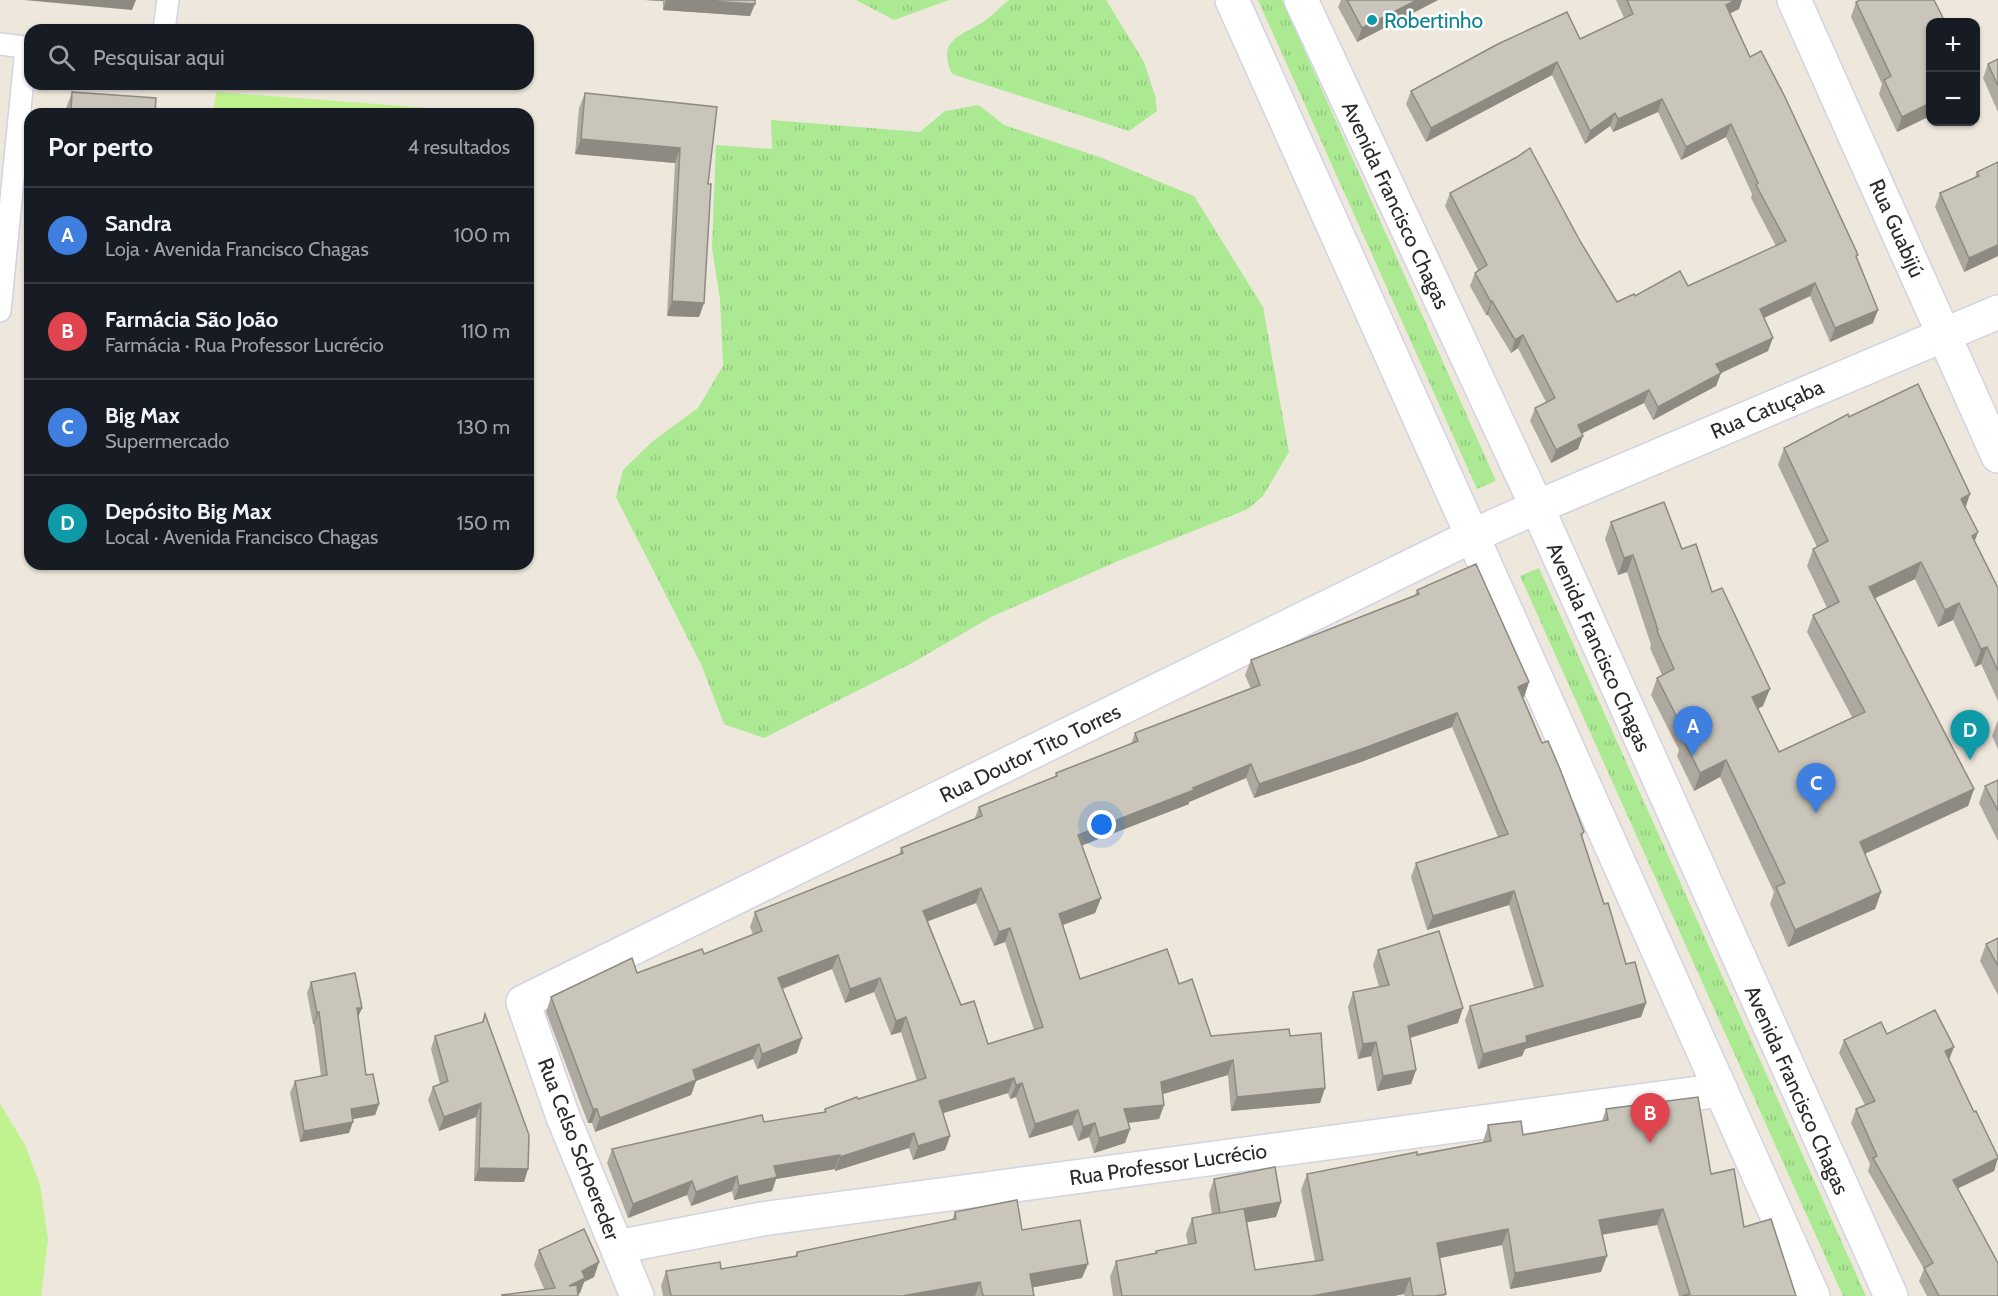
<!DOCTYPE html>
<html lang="pt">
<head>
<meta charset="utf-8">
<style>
	:root { --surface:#171b24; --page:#20242c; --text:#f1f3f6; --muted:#9ea1a6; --line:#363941; --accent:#1a73e8 }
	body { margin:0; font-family:Cabin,sans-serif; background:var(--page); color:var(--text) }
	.controls { position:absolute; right:18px; top:18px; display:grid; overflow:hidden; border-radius:12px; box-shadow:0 2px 4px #0004 }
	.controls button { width:54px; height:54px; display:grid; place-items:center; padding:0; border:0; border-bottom:2px solid var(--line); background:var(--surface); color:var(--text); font:30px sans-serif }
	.you { position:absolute; left:1102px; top:825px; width:21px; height:21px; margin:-15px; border:4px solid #fff; border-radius:50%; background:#1a73e8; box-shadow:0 0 0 9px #1a73e833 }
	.badge { display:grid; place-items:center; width:39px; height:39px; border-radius:50%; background:var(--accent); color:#fff; font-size:20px; font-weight:700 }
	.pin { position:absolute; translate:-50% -50px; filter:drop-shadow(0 2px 3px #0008) }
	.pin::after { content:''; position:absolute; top:32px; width:21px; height:18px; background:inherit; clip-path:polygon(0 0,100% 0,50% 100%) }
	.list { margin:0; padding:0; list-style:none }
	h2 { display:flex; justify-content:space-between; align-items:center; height:78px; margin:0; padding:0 24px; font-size:26px }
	h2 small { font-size:20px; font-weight:400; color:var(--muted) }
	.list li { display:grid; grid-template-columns:39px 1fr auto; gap:18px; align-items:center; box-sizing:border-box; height:96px; padding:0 24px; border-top:2px solid var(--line) }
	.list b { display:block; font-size:22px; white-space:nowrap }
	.list p { margin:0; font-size:20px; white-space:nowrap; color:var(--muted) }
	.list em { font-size:20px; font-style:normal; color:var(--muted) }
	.icon { flex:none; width:33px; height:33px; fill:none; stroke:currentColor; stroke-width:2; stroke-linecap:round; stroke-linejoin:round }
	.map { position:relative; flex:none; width:1998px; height:1296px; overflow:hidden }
	.search { position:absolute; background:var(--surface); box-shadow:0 2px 4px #0004; left:24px; top:24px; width:510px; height:66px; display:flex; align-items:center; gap:15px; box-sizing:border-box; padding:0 21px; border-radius:18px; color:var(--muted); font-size:22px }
	.panel { position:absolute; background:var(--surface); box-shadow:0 2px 4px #0004; left:24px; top:108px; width:510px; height:462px; border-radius:18px }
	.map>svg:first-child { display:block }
	.grass { fill:url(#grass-tufts) }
	.pitch { fill:#c0f28e }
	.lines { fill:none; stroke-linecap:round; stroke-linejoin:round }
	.lane-casing { stroke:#d1d3e5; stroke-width:24 }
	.street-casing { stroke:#d1d3e5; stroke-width:36 }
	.secondary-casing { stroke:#d1d3e5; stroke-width:36 }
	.lane { stroke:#fff; stroke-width:21 }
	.street { stroke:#fff; stroke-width:33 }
	.secondary { stroke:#fff; stroke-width:33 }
	.wall { fill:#ada9a0; fill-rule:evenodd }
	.shaded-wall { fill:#8d8a82 }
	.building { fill:#c9c5ba; stroke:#8d8a82; stroke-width:1.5; fill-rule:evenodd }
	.culture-dot { fill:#0f9aa8; stroke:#fff; stroke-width:2 }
	.labels { text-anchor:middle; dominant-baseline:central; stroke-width:5; stroke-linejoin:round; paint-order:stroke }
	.culture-label { font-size:21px; fill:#0d838f; stroke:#fff; text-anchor:start }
	.street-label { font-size:21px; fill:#2b2b2b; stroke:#fff }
</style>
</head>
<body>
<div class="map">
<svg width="1998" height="1296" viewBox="0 0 1998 1296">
	<defs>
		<pattern id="grass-tufts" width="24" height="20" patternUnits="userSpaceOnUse" patternTransform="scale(1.5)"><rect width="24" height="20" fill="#abe993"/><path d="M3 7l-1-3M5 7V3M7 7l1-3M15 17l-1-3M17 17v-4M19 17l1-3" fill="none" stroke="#93c87f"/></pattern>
	</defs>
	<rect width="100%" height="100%" fill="#eee7dc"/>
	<g class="grass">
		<path d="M856,0H949L894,20Z"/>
		<path d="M1009,0H1106L1144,62L1155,96L1157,111L1129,131L952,74C937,40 959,37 983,22C992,16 1000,7 1009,0Z"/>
		<path d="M1258,0H1282L1496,481L1477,489Z"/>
		<path d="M979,105L1004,125L1102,158L1194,196L1263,307L1289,452L1263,496L1248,509L1118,561L991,617L912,663L764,738L724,724L701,664L616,497L623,470L653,441L698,408L723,366L720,299L712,248L716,145L772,149L771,120L920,132L945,111Z"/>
		<path d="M1539,568L1866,1296H1843L1520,576Z"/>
	</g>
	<g class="pitch">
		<path d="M216,92L508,114H213Z"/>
		<path d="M0,1104L25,1145L40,1185L48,1239L41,1296H0Z"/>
	</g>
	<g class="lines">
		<g class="lane-casing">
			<g id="lane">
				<path d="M164,30L168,0"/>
				<path d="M0,44L30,48"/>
				<path d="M0,311L26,48"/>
			</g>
		</g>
		<g class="street-casing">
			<g id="street">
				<path d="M1794,0L1998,456"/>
				<path d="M617,1247L762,1219L1721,1090"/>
				<path d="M637,1296L563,1117L523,1002L1472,536L1537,507L1998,312"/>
			</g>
		</g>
		<g class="secondary-casing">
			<g id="secondary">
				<path d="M1232,0L1813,1296"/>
				<path d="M1301,0L1537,507L1891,1296"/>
			</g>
		</g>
		<use href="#lane" class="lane"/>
		<use href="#street" class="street"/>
		<use href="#secondary" class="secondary"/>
	</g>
	<g class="wall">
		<path d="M645,0H755L750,16L663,10V1Z"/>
		<path d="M1341,0H1438L1357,42L1338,7Z"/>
		<path d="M1616,0H1742L1739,9L1730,13L1750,57L1857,258L1873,323L1830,342L1810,296L1764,318L1768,351L1721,373L1716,386L1653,420L1644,403L1582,433L1578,449L1551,463L1530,421L1535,408L1546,402L1518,348L1511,353L1488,315H1486L1470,286L1475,273L1478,270L1445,206L1450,193L1580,241L1617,302L1635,296L1688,286L1776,246L1751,198L1752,194L1726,137L1681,160L1658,112L1613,132L1610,126L1585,144L1552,75L1426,142L1406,104L1411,91L1580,39L1624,18Z"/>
		<path d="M1856,2L1930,22V116L1897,132L1879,94L1882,84L1851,17Z"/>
		<path d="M1998,59V112L1983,78L1988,64Z"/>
		<path d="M72,92L155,114H64Z"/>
		<path d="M585,93L717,107L708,184L704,303L699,317L667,316L675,163L575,154L579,108Z"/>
		<path d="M1998,162V256L1964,272L1935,207L1940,193L1975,177L1977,172Z"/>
		<path d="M1849,417L1970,494L1965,507L1975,541L1998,588V701L1981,664L1975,667L1953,620L1938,627L1915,579L1875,598L1974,789L1968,806L1865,854L1881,892L1875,909L1788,947L1770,904L1774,892L1720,777L1694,791L1677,756L1679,750L1651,695L1657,678L1662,675L1650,648L1651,645L1627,572L1618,575L1605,539L1611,522L1682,549L1712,592L1763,706L1758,709L1779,752L1852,717L1807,632L1813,615L1827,608L1807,566L1813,549L1817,547L1778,465L1784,448Z"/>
		<path d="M1417,590L1529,682L1524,697H1523L1542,743L1584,832L1582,837L1604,904L1626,964L1646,1003L1641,1017L1525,1049L1522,1056L1478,1069L1465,1020L1470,1006L1534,988L1509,905L1427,930L1411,877L1416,863L1498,837L1452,727L1361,762L1254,798L1246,778L1189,802V804L1082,845L1101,898L1095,913L1063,925L1080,979L1179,984L1211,1036H1290L1325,1088L1320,1103L1231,1111L1228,1075L1163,1094L1164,1105L1159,1119L1128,1123L1130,1129L1125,1143L1094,1153L1089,1137L1078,1141L1072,1125L1029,1138L1016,1097L1010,1099L1008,1093L943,1113L950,1136L945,1150L913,1160L909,1148L835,1171V1169L776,1179L772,1191L734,1200L732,1191L691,1206L687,1195L628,1218L607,1163L612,1149L824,1112L825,1109L917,1081L901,1032L891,1035L874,992L845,1003L832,969L783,989L797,1053L757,1069L753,1059L696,1081L691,1095L595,1132L592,1123H588L546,1012L551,997L704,954L753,934L750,927L755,912L899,855L901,848L974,820L979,807L1055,777L1056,773L1131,744L1135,733L1251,689L1245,675L1251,660L1415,595ZM976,903L994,946L1005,942L1034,1030L988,1044L961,1005L928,921Z"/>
		<path d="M1998,720V749L1992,736Z"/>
		<path d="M1998,780V841L1979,803L1985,786Z"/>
		<path d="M1998,938V995L1980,961L1986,944Z"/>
		<path d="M1378,950L1458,1023L1410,1038L1416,1070L1411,1084L1377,1091L1371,1056L1358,1059L1348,1007L1353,992L1379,987L1373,965Z"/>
		<path d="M311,982L362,1008L358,1017L366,1075L379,1104L375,1115L353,1119L349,1133L300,1142L290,1093L295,1081L321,1076L314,1024H313L307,993Z"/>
		<path d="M485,1014L528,1169L524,1182L474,1181L476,1117L439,1131L428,1100L433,1087L440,1084L431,1049L435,1036L482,1022Z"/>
		<path d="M1844,1040L1949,1060L1974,1112L1998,1157L1994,1171L1957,1189L1998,1296H1927L1919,1281L1924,1269L1868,1171L1870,1164L1851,1123L1856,1109L1865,1105L1839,1053Z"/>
		<path d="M1606,1109L1711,1174L1744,1227L1796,1296H1679L1657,1225L1602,1235L1601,1272L1510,1289L1502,1245L1439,1258L1446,1294L1445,1296H1404V1294L1394,1296H1113L1110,1277L1116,1261L1155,1254L1156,1251L1188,1245L1186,1234L1192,1218L1212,1214L1209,1194L1214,1179L1281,1202L1276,1217L1247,1222L1255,1270L1315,1261L1301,1190L1307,1174L1483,1142L1488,1125L1523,1135L1602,1121Z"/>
		<path d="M955,1212L1022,1230L1082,1278L1033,1287L1034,1296H663L661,1286L666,1271L721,1269L795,1256L797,1252L952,1220Z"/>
		<path d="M539,1250L599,1262L594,1277L584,1282L580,1293L578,1294V1296H501L502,1295L544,1289L534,1265Z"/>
	</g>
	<g class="shaded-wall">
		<path d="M24,0H136L132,10Z"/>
		<path d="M645,0H664L663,1Z"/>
		<path d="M666,0H692L755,4L750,16L663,10Z"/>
		<path d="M1417,0H1438L1357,42L1362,28Z"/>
		<path d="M1735,0H1742L1739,9L1721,18L1726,5Z"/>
		<path d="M1557,62L1552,75L1426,142L1431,128Z"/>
		<path d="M1662,99L1658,112L1613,132L1618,119Z"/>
		<path d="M1930,103V116L1897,132L1902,117Z"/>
		<path d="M1615,113L1610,126L1585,144L1590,131Z"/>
		<path d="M1731,124L1726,137L1681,160L1686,147Z"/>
		<path d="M581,139L680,148L675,163L575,154Z"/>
		<path d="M1998,245V256L1964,272L1969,258Z"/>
		<path d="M1815,283L1810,296L1755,322L1760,309Z"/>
		<path d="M672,301L704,303L699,317L667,316Z"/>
		<path d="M1492,301L1488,315H1486L1491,302Z"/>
		<path d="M1878,310L1873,323L1830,342L1835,328Z"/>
		<path d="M1523,335L1518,348L1511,353L1515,340Z"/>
		<path d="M1773,338L1768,351L1721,373L1716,386L1653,420L1658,407L1716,364Z"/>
		<path d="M1649,390L1644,403L1573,438L1578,425Z"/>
		<path d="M1583,436L1578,449L1551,463L1556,450Z"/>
		<path d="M1970,494L1964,512L1961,499Z"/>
		<path d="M1978,532L1972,549V536Z"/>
		<path d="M1633,555L1627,572L1618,575L1624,558Z"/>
		<path d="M1921,562L1915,579L1863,604L1869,587Z"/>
		<path d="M1959,603L1953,620L1938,627L1945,610Z"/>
		<path d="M1987,647L1981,664L1975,667L1981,649Z"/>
		<path d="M1529,682L1524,697L1513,701L1518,687Z"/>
		<path d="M1770,689L1763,706L1746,714L1752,697Z"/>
		<path d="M1457,713L1452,727L1361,762L1254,798L1259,784Z"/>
		<path d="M1726,760L1720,777L1694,791L1700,773Z"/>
		<path d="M1251,764L1246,778L1189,802V804L1073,849L1078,835Z"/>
		<path d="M1974,789L1968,806L1853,859L1860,842Z"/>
		<path d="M981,888L976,903L918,925L923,911Z"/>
		<path d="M1514,891L1509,905L1427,930L1433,916Z"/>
		<path d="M1881,892L1875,909L1788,947L1795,930Z"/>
		<path d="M1101,898L1095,913L1054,928L1059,914Z"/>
		<path d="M1010,928L1005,942L994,946L999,932Z"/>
		<path d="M838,955L832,969L773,992L778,978Z"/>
		<path d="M880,978L874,992L845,1003L850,989Z"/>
		<path d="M1646,1003L1641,1017L1525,1049L1522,1056L1478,1069L1483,1054L1526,1036Z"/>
		<path d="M357,1008H362L357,1019Z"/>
		<path d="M1463,1008L1458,1023L1403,1040L1408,1026Z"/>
		<path d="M319,1012L314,1024H313L317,1013Z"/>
		<path d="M906,1017L901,1032L891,1035L896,1021Z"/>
		<path d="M802,1038L797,1053L757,1069L762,1054Z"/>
		<path d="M1376,1042L1371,1056L1358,1059L1363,1044Z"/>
		<path d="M759,1044L753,1059L696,1081L691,1095L595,1132L600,1118L693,1070Z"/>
		<path d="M1954,1047L1949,1060L1945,1051Z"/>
		<path d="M1233,1060L1228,1075L1156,1096L1161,1082Z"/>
		<path d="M1416,1070L1411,1084L1377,1091L1383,1076Z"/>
		<path d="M1014,1078L1008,1093L934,1116L939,1101Z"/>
		<path d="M1022,1083L1016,1097L1010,1099L1016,1085Z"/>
		<path d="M1325,1088L1320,1103L1231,1111L1237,1097Z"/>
		<path d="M481,1103L476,1117L439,1131L444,1117Z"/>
		<path d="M379,1104L375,1115L347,1120L351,1109Z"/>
		<path d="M1164,1105L1159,1119L1118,1124L1124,1109Z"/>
		<path d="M593,1109H597L592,1123H588Z"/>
		<path d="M1078,1110L1072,1125L1029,1138L1035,1124Z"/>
		<path d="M353,1122L349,1133L300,1142L304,1131Z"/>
		<path d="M1095,1123L1089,1137L1078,1141L1083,1127Z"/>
		<path d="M1130,1129L1125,1143L1094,1153L1099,1138Z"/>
		<path d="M914,1133L909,1148L835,1171L840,1157Z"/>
		<path d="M950,1136L945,1150L913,1160L918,1146Z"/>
		<path d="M840,1155L835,1169L776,1179L772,1191L734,1200L739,1186L774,1166Z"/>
		<path d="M1998,1158L1994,1171L1948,1193L1953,1180Z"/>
		<path d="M479,1168L528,1169L524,1182L474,1181Z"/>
		<path d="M737,1176L732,1191L691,1206L696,1192Z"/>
		<path d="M692,1181L687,1195L628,1218L633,1204Z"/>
		<path d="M1281,1202L1276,1217L1215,1228L1220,1214Z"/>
		<path d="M1663,1209L1657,1225L1593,1236L1599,1220Z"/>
		<path d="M1508,1229L1502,1245L1431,1260L1437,1243Z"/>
		<path d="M1607,1256L1601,1272L1510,1289L1515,1273Z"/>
		<path d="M599,1262L594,1277L584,1282L580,1293L573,1296L569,1286L582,1271Z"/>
		<path d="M1088,1264L1082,1278L1025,1289L1030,1274Z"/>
		<path d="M1410,1278L1404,1294L1394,1296H1312Z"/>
		<path d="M980,1282L975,1296H902Z"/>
	</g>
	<g class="building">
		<path d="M692,0H755V4Z"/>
		<path d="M1347,0H1417L1362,28Z"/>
		<path d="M1627,0H1735L1726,5L1750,57L1761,51L1785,97L1858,255L1856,256L1878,310L1835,328L1815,283L1760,309L1773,338L1716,364L1721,373L1658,407L1649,390L1578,425L1583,436L1556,450L1535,408L1555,398L1523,335L1515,340L1492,301L1491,302L1475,273L1487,265L1450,193L1517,157L1530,148L1580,241L1617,302L1634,294L1635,296L1680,271L1688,286L1786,241L1756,185L1758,183L1731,124L1686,147L1662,99L1618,119L1615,113L1590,131L1557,62L1431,128L1411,91L1498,44L1567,12L1580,39L1633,14Z"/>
		<path d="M1860,0H1934L1945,22H1930V103L1902,117L1884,80L1891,76L1856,2Z"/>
		<path d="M1998,59V86L1988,64Z"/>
		<path d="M72,92L156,98L155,114H71Z"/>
		<path d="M585,93L717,107L708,184H711L704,303L672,301L680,148L581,139Z"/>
		<path d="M1998,162V245L1969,258L1940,193L1979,176L1977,172Z"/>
		<path d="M1918,384L1970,494L1961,499L1978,532L1972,536L1998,588V671L1987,647L1981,649L1959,603L1945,610L1921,562L1869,587L1974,789L1860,842L1881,892L1795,930L1776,887L1785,883L1726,760L1700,773L1683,739L1687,737L1657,678L1674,669L1657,631L1658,630L1633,555L1624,558L1611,522L1664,502L1682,549L1696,544L1712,592L1722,588L1770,689L1752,697L1779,752L1865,712L1813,615L1839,602L1813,549L1828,541L1784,448L1848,414L1849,417Z"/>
		<path d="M1476,564L1529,682L1518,687L1542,743L1548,741L1560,769L1584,832L1581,834L1604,904L1608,903L1626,964L1635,962L1646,1003L1526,1036L1527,1042L1483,1054L1470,1006L1543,986L1514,891L1433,916L1416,863L1508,834L1457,713L1367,747L1259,784L1251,764L1193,788L1194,790L1078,835L1101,898L1059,914L1080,979L1167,949L1179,984L1192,979L1211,1036L1289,1029L1290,1036L1321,1033L1325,1088L1237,1097L1233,1060L1161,1082L1164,1105L1124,1109L1130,1129L1099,1138L1095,1123L1083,1127L1078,1110L1035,1124L1022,1083L1016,1085L1014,1078L939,1101L950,1136L918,1146L914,1133L840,1157V1155L774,1166L777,1177L739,1186L737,1176L696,1192L692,1181L633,1204L612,1149L762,1115L764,1122L826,1112L825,1109L857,1097L858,1099L926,1078L906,1017L896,1021L880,978L850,989L838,955L778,978L802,1038L762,1054L759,1044L693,1070L696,1080L600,1118L597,1109H593L551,997L632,958L637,973L702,949L704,954L762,931L755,912L903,853L901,848L982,816L979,807L1057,776L1056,773L1138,741L1135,733L1260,685L1251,660L1419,594L1417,590ZM981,888L999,932L1010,928L1043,1027L988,1044L974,1001L961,1005L923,911Z"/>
		<path d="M1998,780V811L1985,786Z"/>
		<path d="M1439,931L1463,1008L1408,1026L1416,1070L1383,1076L1376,1042L1363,1044L1353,992L1389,985L1378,950Z"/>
		<path d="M1998,938V966L1986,944Z"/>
		<path d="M355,973L362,1008H357L366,1075L373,1074L379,1104L351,1109L353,1122L304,1131L295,1081L327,1075L319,1012L317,1013L311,982Z"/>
		<path d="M1935,1010L1954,1047L1945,1051L1974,1112L1976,1111L1998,1157V1158L1953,1180L1998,1263V1296H1939L1924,1268L1933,1263L1873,1158L1877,1156L1856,1109L1875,1101L1844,1040L1881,1022L1887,1034Z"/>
		<path d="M485,1014L529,1135L528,1169L479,1168L481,1103L444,1117L433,1087L448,1081L435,1036L483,1022Z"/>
		<path d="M1698,1097L1711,1174L1734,1169L1744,1227L1771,1219L1796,1296H1682L1690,1294L1663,1209L1599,1220L1607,1256L1515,1273L1508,1229L1437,1243L1446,1294L1435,1296H1413L1410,1278L1312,1296H1122L1116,1261L1157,1253L1156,1251L1196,1243L1192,1218L1244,1208L1255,1270L1323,1260L1307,1174L1417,1152V1155L1491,1141L1488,1125L1521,1121L1523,1135L1608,1120L1606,1109Z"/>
		<path d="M1275,1167L1281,1202L1220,1213L1214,1179Z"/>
		<path d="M1017,1200L1022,1230L1080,1220L1088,1264L1030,1274L1034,1296H983L980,1282L902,1296H671L666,1271L720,1262L721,1269L797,1256V1252L956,1219L955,1212Z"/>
		<path d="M584,1229L599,1262L582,1271L585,1278L569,1286L577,1285L578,1296H502V1295L555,1288L539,1250Z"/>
	</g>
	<circle class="culture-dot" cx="1372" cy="20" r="6"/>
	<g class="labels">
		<g class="culture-label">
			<text x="1384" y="20">Robertinho</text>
		</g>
		<g class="street-label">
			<text transform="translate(1396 205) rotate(65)">Avenida Francisco Chagas</text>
			<text transform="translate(1897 228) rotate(66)">Rua Guabijú</text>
			<text transform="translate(1767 409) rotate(-23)">Rua Catuçaba</text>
			<text transform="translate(1599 647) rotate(66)">Avenida Francisco Chagas</text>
			<text transform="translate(1030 753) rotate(-26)">Rua Doutor Tito Torres</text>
			<text transform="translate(1797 1090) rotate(66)">Avenida Francisco Chagas</text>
			<text transform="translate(579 1149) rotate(69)">Rua Celso Schoereder</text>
			<text transform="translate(1168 1164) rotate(-8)">Rua Professor Lucrécio</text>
		</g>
	</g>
</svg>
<div class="controls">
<button>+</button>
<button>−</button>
</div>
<div class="you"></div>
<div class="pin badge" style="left:1693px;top:756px;background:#3f7fe0">A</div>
<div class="pin badge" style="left:1650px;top:1143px;background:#e0444e">B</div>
<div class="pin badge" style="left:1816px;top:813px;background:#3f7fe0">C</div>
<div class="pin badge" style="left:1970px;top:760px;background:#0f9aa8">D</div>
<div class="search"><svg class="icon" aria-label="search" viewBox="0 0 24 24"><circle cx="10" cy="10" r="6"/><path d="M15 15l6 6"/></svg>Pesquisar aqui</div>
<section class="panel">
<h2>Por perto<small>4 resultados</small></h2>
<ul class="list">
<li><span class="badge" style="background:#3f7fe0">A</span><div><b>Sandra</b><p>Loja · Avenida Francisco Chagas</p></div><em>100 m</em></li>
<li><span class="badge" style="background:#e0444e">B</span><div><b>Farmácia São João</b><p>Farmácia · Rua Professor Lucrécio</p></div><em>110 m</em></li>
<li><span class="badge" style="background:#3f7fe0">C</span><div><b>Big Max</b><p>Supermercado</p></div><em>130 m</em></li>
<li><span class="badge" style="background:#0f9aa8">D</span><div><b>Depósito Big Max</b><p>Local · Avenida Francisco Chagas</p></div><em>150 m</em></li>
</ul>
</section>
</div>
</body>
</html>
